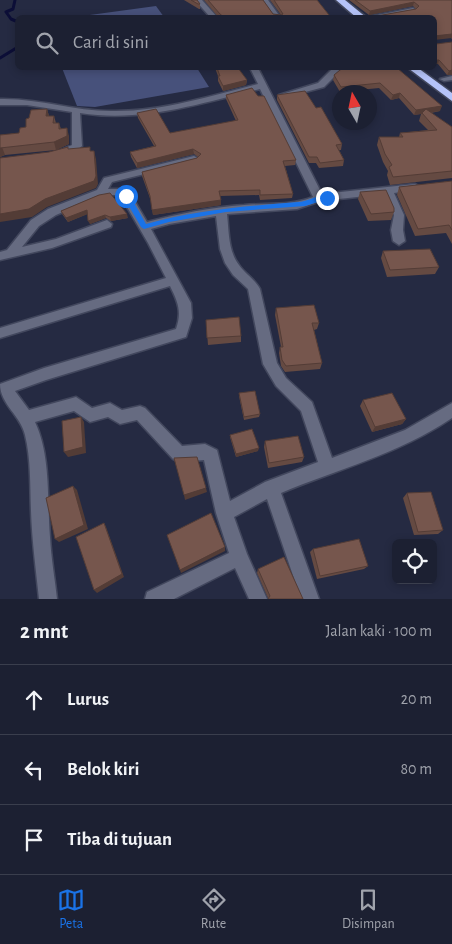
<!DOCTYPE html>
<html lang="id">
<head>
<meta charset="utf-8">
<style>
	:root { --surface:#1c2032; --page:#292d3e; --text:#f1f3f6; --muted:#a0a3ac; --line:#3a3e4d; --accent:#1a73e8 }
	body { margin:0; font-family:"Alegreya Sans",sans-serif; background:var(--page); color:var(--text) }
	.controls { position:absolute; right:15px; bottom:15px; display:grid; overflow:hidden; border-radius:8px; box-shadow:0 2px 8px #0003 }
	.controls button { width:45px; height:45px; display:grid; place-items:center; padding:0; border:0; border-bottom:1px solid var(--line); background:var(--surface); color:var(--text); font:25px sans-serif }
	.compass { position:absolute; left:332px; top:85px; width:45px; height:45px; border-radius:50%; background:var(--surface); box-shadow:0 2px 8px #0003; rotate:351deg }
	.stop { position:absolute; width:15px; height:15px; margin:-11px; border:4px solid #1a73e8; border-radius:50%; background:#fff }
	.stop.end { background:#1a73e8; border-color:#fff; box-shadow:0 1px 5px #0008 }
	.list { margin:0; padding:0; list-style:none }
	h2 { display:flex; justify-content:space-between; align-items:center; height:65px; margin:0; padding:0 20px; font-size:21px }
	h2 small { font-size:16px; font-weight:400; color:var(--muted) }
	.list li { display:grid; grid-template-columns:32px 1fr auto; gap:15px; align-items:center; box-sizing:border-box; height:70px; padding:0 20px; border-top:1px solid var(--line) }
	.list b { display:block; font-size:19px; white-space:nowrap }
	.list em { font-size:16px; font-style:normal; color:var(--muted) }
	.icon { flex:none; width:28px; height:28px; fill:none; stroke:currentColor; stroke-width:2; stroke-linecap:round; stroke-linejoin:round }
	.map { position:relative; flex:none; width:452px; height:599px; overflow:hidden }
	.search { position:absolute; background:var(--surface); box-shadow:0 2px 8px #0003; left:15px; right:15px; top:15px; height:55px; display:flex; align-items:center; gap:12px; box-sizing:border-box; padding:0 18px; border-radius:8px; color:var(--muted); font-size:19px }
	.sheet { height:275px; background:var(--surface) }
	nav { display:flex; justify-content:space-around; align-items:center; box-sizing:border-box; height:70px; border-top:1px solid var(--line); background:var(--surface); font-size:14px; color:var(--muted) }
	nav a { display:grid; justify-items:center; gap:2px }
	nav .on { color:var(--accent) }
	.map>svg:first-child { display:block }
	.green { fill:#47517b }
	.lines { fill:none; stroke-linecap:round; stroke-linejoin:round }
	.stream { stroke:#0c0e37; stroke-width:3 }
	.minor-casing { stroke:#42475d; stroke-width:3 }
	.highway-casing { stroke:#42475d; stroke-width:3 }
	.minor { fill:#666b81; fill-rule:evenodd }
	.highway { fill:#b5c3f9; fill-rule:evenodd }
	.wall { fill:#654a42 }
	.shaded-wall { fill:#533c36 }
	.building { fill:#76564d; stroke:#533c36 }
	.route { fill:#1a73e8 }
</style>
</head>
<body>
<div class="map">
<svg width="452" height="599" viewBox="0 0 452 599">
	<rect width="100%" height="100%" fill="#252a42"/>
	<g class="green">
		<path d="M156,6L164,17H75Z"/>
		<path d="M62,68H197L209,87L95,107L77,106Z"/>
	</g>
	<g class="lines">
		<g class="stream">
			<path d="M15,0L13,9L6,12L11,19L18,22"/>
			<path d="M0,58L18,47"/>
		</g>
		<g class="minor-casing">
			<g id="minor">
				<path d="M195,0H202L218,18H211Z"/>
				<path d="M262,0H268L281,18H274Z"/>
				<path d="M413,8L416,10L415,11L380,18H362Z"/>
				<path d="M250,68H258L322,194L415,184L420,187L415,190L394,193L404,215L403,230L405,241L399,245L393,241L391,230L394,215L384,194L321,201L297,209L227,214C229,231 228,251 239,265C245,274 255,279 260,289L277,363L286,378L312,402L332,458L405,430L452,403V418C399,454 338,469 281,493L319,599H301L267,499L234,517L247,554L267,599H249L235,568L174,599H145L147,592L229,553L216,513L204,460L179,462L173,459L137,420L120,424L108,417L90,422L74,411L35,422C51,456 47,500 50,537C51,558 55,579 57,599H39C36,570 32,541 31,511C30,486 31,459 25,435C21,416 0,404 0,384L44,368L176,329C182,312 178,302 170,286L0,338V328L166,278L148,243L120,195H102L56,215L39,226L22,247L56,239L107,220L112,224L111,227L52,248L0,260V252L7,250L31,220L48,209L97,190L104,178L194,156L199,159L197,161L112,182L108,189H122L130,193L147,222C178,214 212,207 244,205C267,203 291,206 313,197L260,89C201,103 142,123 80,113L82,146C75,153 63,158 54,157V153L72,145V112L27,105H0V99C38,98 73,111 111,111C161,112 210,96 258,84ZM216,216L220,249L225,263L233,275L248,289L263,364L276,386L301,411L318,462L265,482L230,501L217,450L205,444L182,446L145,408L140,406L122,410L110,403L92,408L76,397L29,410L15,391L46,380L186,337L192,318L191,303L151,229L169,224Z"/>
				<path d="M340,68H352L338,73L324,87L283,98L279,95L318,83L332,69Z"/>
				<path d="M452,76V80L444,81L440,79Z"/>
			</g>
		</g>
		<g class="highway-casing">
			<g id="highway">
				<path d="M336,0H345L367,18H357Z"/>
				<path d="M408,68H418L452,93V101Z"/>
			</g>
		</g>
		<use href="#minor" class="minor"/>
		<use href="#highway" class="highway"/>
	</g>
	<g class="wall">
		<path d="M184,0H197L200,4V9H199Z"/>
		<path d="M204,0H263L273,14L281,15L270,0H317L329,15L333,18H219Z"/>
		<path d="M349,0H452V39L434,18H377V16L416,9L413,6L369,15Z"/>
		<path d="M434,43L452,75H447L438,64Z"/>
		<path d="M215,68H238L247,80L246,85L223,91L218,81V76Z"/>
		<path d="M397,68L440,111L431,113L452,127V178L390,185L387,175L388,171L383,162L377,145L379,137H399L400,133L428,130L419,121L421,114L414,115L399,98L391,100L379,88L340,92L333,80L334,75Z"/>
		<path d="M226,95L296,160L295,165L285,166L293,194L292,198L260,200L259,195L220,196L221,205L153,215L151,201L142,176V172L197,158L198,157L194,154L137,168L131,157L130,152L154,146L138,118L137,113L170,133L236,121L226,99Z"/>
		<path d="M277,95L316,108L342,144L341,150H339L344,160L343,166L319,168L316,163H309L277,100Z"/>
		<path d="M47,109L49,116H54L56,123H59L61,129L69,136V144L56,150L5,155L0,157V135L19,133Z"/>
		<path d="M452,181V244L446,233L415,236L397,195L399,187Z"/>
		<path d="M360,192L394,212L391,220L368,221L358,199Z"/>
		<path d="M99,195L128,218L111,221L106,218L90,224L87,214L68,222L62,214L61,211Z"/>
		<path d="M383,251L439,267L435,274L387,277L381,258Z"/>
		<path d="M276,308L319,323L317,329L314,330L322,363L320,369L285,372L281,366L279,353L280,347H281L275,315Z"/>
		<path d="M206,320L241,336V342L208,345Z"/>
		<path d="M239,393L260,414L259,417L244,420L239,396Z"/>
		<path d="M363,400L406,419L402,424L372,432L360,406Z"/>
		<path d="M230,435L258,451L236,457L230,437Z"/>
		<path d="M265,441L304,457L302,462L268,468L264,447Z"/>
		<path d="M407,493L443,530L438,534L414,535L403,498Z"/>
		<path d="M313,549L368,566L364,569L317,579L310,552Z"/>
		<path d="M258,569L303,599H268V598L257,573Z"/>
	</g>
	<g class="shaded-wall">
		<path d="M414,2L413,6L369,15L370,11Z"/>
		<path d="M452,34V38L434,40V36Z"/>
		<path d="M434,60H439L438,64H434Z"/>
		<path d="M452,70V75H447L449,71Z"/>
		<path d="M247,80L246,85L223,91V86Z"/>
		<path d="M400,93L399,98L391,100L393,95Z"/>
		<path d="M442,106L440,111L414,115L416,110Z"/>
		<path d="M47,109L49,116H46Z"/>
		<path d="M67,128L69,136V144L56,150L54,142Z"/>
		<path d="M2,147L5,155L0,157V148Z"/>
		<path d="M193,149L194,154L137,168V163Z"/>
		<path d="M94,151L96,159L98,184L96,188L47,207L32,217L0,222V214Z"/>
		<path d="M221,200V205L153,215L152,210Z"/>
		<path d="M87,210L88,214L68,222L66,218Z"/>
		<path d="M127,214L128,218L111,221L110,217Z"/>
		<path d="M105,215L106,218L90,224L88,221Z"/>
		<path d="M81,417L84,422L86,453L68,457L64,452Z"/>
		<path d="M406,419L402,424L372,432L375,427Z"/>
		<path d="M259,448L258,451L236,457V454Z"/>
		<path d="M73,486L77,490L88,529L59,542L55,539Z"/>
		<path d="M206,488L207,492L185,500L184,495Z"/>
		<path d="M104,523L106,527L124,577L97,593L94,590Z"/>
		<path d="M225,547V551L181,573L180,570Z"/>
	</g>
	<g class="building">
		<path d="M191,0H197L200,4H198Z"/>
		<path d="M208,0H263L273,14L281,15L283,14L274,0H317L329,15L333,18H225L220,14Z"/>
		<path d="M355,0H452V34L434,36V18H379L377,16L416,9L419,6L414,2L370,11Z"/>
		<path d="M452,42V70L449,71L439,60H434V43L436,44Z"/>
		<path d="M217,68H238L247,80L223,86L218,76H220Z"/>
		<path d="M344,68H397L442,106L416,110L400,93L393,95L380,83L341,87L334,75L340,70Z"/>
		<path d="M252,88L258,96H264L296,160L283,161L293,194L260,195V190L219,191L221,200L152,210L150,196L142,172L197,158L201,154L193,149L137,163L130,152L156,146L137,113L156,109L170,133L238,120L226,95Z"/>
		<path d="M305,91L316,108L321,107L342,144L336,145L344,160L320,163L317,157H309L277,95Z"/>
		<path d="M47,109L46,116H54L53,123H59V129L67,128V136L54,142L0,148V135L19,133L20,128L26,127V119L29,118L31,110Z"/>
		<path d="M426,109L452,127V171L393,177L389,167L392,165L385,154L379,137H403L400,133L437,130L422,113Z"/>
		<path d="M68,147V149L90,147V151H94L96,176L94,181L45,199L29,209L0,214V158L49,152Z"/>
		<path d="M452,181V230L449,225L418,229L399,187Z"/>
		<path d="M386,190L394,208V212L371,214L360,192Z"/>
		<path d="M110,193L127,214L110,217L105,215L88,221L87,210L66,218L61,211L99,195Z"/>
		<path d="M430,249L439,267L390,270L383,251Z"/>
		<path d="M314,305L319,323H312L322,363L286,366L282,360L280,347H283L276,308Z"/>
		<path d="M239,317L241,336L207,338L206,320Z"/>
		<path d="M255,391L260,414L244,417L239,393Z"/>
		<path d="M392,393L406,419L375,427L363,400Z"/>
		<path d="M81,417L83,447L64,452L62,421Z"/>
		<path d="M252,429L259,448L236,454L230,435Z"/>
		<path d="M298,436L304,457L269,463L265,441Z"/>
		<path d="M197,457L206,488L184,495L174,458Z"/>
		<path d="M73,486L84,525L55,539L46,498Z"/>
		<path d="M431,492L443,530L418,532L407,493Z"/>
		<path d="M211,513L225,547L180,570L167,535Z"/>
		<path d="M104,523L122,574L94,590L76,537Z"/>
		<path d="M359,539L368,566L320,576L313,549Z"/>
		<path d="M284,557L303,599H268L270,596L258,569Z"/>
	</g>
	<path class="route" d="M124,194H129L146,224C196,210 247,206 298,202C309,202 321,191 331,198L305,206L226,212L169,222L144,229L141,227L123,196Z"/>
</svg>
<div class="controls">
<button><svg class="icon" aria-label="locate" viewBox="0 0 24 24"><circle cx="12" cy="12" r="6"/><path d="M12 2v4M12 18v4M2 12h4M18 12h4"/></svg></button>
</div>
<svg class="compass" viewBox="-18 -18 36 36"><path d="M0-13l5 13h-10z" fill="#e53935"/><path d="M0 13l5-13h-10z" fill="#a0a3ac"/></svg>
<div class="stop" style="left:126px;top:196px"></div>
<div class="stop end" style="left:327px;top:198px"></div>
<div class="search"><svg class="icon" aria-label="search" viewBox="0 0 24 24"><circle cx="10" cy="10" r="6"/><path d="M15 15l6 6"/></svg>Cari di sini</div>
</div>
<section class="sheet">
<h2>2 mnt<small>Jalan kaki · 100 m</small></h2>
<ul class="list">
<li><svg class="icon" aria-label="ahead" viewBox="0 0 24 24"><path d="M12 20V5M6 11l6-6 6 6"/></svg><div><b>Lurus</b></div><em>20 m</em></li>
<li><svg class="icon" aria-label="left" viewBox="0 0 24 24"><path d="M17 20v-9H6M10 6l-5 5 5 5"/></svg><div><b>Belok kiri</b></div><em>80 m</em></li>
<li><svg class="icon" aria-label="arrive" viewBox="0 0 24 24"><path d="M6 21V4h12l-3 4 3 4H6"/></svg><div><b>Tiba di tujuan</b></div></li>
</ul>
</section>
<nav>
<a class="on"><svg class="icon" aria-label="map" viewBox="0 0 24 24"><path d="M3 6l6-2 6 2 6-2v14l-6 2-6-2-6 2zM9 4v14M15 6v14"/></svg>Peta</a>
<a><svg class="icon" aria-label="directions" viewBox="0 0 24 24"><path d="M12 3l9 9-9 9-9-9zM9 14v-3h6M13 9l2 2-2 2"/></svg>Rute</a>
<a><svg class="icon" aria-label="saved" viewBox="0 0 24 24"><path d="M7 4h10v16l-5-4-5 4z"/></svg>Disimpan</a>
</nav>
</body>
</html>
